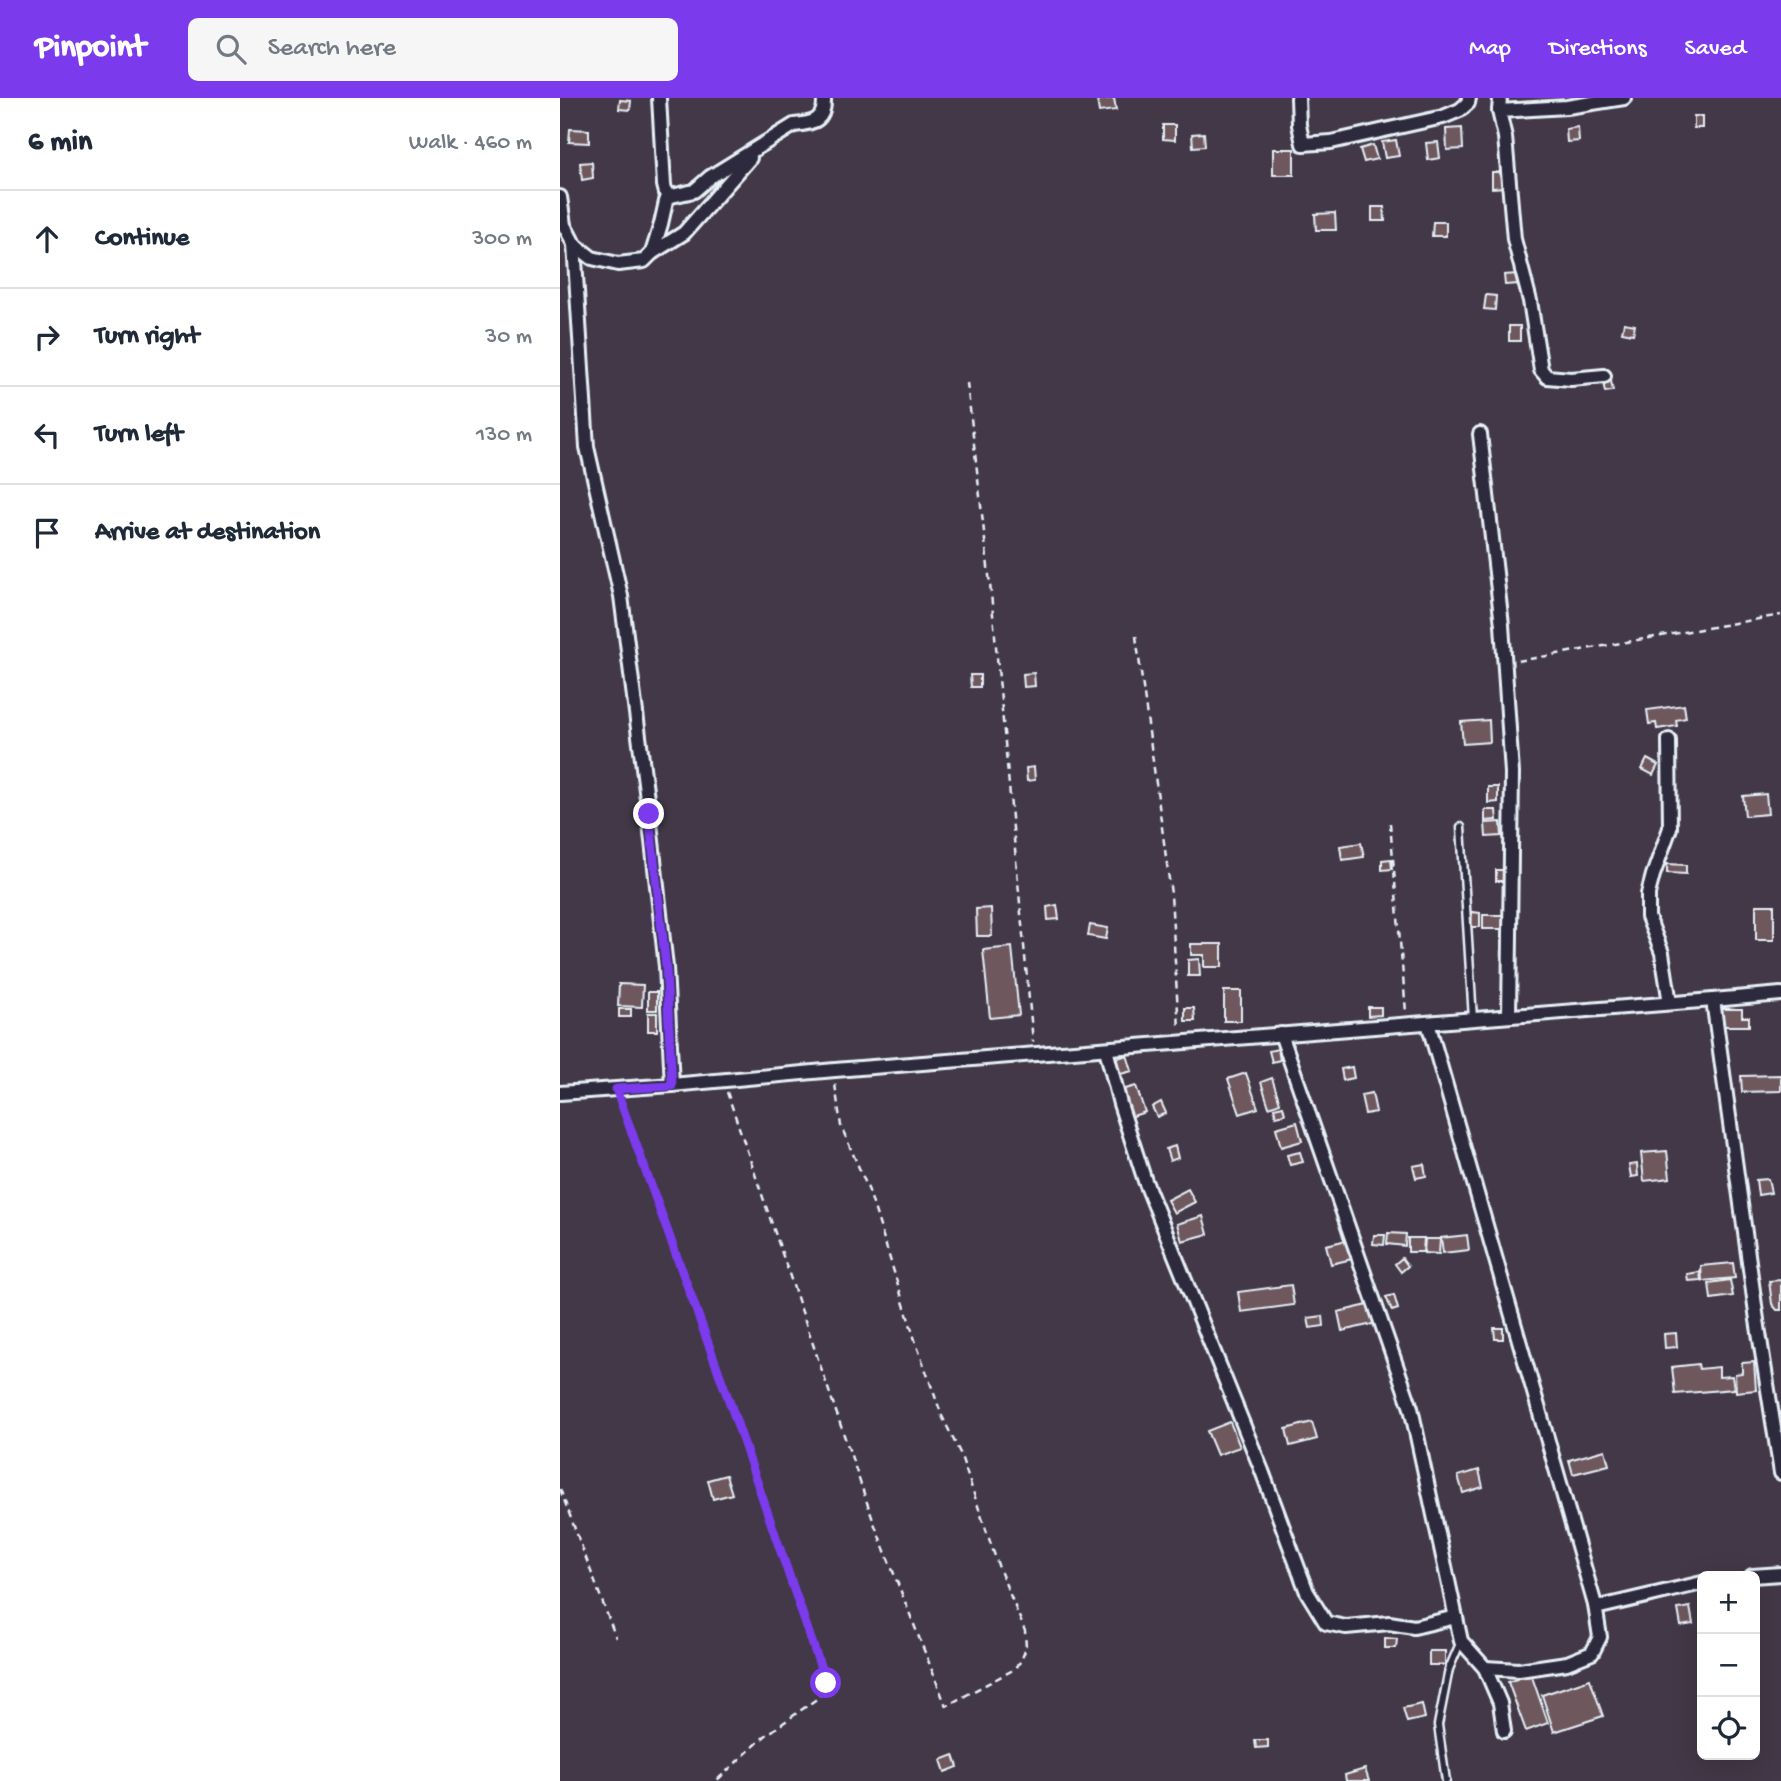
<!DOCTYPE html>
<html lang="en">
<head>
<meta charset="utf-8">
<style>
	:root { --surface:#fff; --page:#f6f6f7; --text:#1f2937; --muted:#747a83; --line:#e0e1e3; --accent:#7c3aed }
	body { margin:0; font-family:"Gochi Hand",sans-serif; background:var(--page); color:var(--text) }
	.controls { position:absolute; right:21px; bottom:21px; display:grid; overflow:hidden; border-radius:10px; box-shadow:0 7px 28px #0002 }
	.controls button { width:63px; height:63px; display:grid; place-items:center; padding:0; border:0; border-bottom:2px solid var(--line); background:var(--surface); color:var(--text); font:35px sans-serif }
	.stop { position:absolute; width:21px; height:21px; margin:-16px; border:5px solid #7c3aed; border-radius:50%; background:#fff }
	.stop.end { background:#7c3aed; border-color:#fff; box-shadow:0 2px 7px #0008 }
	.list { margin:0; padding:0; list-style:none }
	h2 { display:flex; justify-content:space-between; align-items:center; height:91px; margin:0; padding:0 28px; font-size:30px }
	h2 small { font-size:23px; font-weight:400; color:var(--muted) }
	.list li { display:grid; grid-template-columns:46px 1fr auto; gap:21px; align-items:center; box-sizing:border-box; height:98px; padding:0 28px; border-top:2px solid var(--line) }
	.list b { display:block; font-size:26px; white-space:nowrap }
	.list em { font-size:23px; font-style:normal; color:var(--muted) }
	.icon { flex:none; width:38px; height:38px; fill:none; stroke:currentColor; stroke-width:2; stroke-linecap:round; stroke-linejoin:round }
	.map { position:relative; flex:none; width:1221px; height:1683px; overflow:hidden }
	header { display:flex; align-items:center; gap:42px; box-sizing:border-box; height:98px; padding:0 35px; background:var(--accent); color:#fff }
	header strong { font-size:33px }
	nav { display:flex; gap:38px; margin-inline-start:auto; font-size:24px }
	.search { width:490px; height:63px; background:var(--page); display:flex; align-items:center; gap:18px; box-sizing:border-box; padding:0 24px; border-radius:10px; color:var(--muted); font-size:26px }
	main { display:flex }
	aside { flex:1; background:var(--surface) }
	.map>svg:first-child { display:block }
	.building { fill:#6e595d; stroke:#e8f1f8; stroke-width:2 }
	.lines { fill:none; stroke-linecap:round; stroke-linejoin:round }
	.service-casing { stroke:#e8f1f8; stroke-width:11 }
	.minor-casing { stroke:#e8f1f8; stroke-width:18 }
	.path { stroke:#e8f1f8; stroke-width:2.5; stroke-dasharray:7 5; stroke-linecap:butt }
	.service { stroke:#2f2a3d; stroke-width:6 }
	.minor { stroke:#2f2a3d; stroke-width:12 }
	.route { stroke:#7c3aed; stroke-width:9 }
</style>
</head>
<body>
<header>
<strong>Pinpoint</strong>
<div class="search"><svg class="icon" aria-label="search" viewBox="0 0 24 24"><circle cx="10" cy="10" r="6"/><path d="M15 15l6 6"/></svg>Search here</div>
<nav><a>Map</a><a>Directions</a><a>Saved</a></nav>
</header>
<main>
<aside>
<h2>6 min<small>Walk · 460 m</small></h2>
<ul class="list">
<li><svg class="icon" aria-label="ahead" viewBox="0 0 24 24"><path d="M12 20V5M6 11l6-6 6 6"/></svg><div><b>Continue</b></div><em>300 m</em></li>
<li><svg class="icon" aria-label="right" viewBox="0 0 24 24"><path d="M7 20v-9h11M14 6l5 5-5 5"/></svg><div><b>Turn right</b></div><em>30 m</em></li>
<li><svg class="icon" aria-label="left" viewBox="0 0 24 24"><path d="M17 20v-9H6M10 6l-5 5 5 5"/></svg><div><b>Turn left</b></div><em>130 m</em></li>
<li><svg class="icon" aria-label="arrive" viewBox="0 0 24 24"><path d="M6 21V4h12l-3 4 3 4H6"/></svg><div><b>Arrive at destination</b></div></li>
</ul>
</aside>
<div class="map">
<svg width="1221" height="1683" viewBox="0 0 1221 1683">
	<rect width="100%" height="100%" fill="#423847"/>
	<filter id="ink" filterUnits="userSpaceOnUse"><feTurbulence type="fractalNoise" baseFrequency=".0143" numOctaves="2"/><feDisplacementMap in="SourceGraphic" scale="14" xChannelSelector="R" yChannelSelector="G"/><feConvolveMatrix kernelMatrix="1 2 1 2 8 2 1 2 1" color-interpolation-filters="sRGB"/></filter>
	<g filter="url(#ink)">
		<g class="building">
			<path d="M554,0L556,12L539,14L537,2Z"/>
			<path d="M60,2L71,3L70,12L59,11Z"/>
			<rect x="1134" y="18" width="8" height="12"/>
			<path d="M603,27H615V42L603,41Z"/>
			<path d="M1018,29L1019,43L1007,44L1006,31Z"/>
			<path d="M902,30L903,51L887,52L886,31Z"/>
			<path d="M10,31L29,32V45L9,44Z"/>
			<path d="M644,35L645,48L633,49L632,36Z"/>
			<path d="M836,42L839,58L825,60L822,44Z"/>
			<path d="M878,44L880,60L868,62L866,45Z"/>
			<path d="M813,47L817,61L804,64L800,51Z"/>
			<rect x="713" y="51" width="21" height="26"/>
			<path d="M32,64L33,80L22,82L20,65Z"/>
			<path d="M932,74H945V89L932,90Z"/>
			<path d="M812,109H824L825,123H812Z"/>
			<path d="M775,115L776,132H756L755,116Z"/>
			<path d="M873,124H886V138H872Z"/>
			<path d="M958,176L959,186L945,187L944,177Z"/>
			<path d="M926,197L936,198L935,212L924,211Z"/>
			<path d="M1064,225L1075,227L1073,236L1062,234Z"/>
			<rect x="949" y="228" width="11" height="15"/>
			<path d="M1051,283L1053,293L1045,294L1043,284Z"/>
			<path d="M474,575L475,588L464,589L463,576Z"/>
			<path d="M410,577H420V589H411Z"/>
			<path d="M1124,607L1126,620L1116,622L1117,628L1097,631L1096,625L1089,626L1087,612Z"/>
			<path d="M929,622L930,644L903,646L901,624Z"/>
			<path d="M1087,661L1098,667L1093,677L1082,671Z"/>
			<path d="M474,669L475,682L467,683L466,670Z"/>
			<path d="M928,689H938V704L928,705Z"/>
			<path d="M1206,696L1208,716L1185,718L1183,698Z"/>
			<path d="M925,712H936L937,722L925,723Z"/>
			<path d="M941,724L942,738L926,739L925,725Z"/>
			<path d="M801,745L804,759L782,762L780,748Z"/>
			<path d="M831,761L832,771L822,772V762Z"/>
			<path d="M1107,766L1126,767V776L1107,775Z"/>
			<rect x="936" y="772" width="9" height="11"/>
			<path d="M497,807L499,821L488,822L487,809Z"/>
			<rect x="1196" y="807" width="18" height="35"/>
			<path d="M431,810L432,838H417L416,811Z"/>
			<path d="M912,814L920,815V829H911Z"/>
			<rect x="923" y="817" width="20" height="14"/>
			<path d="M530,827L548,830L546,841L528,838Z"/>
			<path d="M631,846H662V869H644V857H631Z"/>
			<path d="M452,849L459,917L430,920L423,852Z"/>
			<path d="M639,861L640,878H628V862Z"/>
			<path d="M59,886L83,887L82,909L58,908Z"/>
			<rect x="664" y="893" width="17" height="30"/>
			<rect x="88" y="894" width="9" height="18"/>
			<path d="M808,909H821V917L808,918Z"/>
			<path d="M625,910H634L635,923H625Z"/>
			<rect x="59" y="911" width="12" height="8"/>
			<path d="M1161,911H1182V919H1189V928H1161Z"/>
			<rect x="88" y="915" width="9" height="18"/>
			<path d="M718,951L720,962L712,964L709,953Z"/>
			<path d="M567,957L572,973L557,977L552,962Z"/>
			<path d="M792,969L794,980L783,982L781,971Z"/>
			<path d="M686,975L698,1010L680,1016L668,981Z"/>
			<path d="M1221,977V993L1182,994L1181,978Z"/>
			<path d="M712,980L720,1005L709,1009L701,984Z"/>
			<path d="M576,988L585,1014L570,1019L562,992Z"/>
			<path d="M812,995L816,1014L805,1016L801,997Z"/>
			<path d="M601,1004L606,1015L597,1019L592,1009Z"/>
			<path d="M723,1008L725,1016L716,1018L714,1010Z"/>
			<path d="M737,1024L742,1043L721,1049L716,1030Z"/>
			<path d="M615,1048L618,1060L610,1063L606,1051Z"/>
			<path d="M1107,1053L1110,1080L1084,1083L1081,1055Z"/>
			<path d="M740,1054L743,1064L730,1067L727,1057Z"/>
			<path d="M864,1066L866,1078L856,1080L853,1068Z"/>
			<path d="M1077,1066L1078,1078L1071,1079L1069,1067Z"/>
			<path d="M1208,1081L1211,1095L1198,1097L1196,1082Z"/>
			<path d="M628,1091L635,1104L614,1115L607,1102Z"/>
			<path d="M643,1118L648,1136L622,1143L617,1126Z"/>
			<path d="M828,1135L846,1136L845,1148L827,1146Z"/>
			<path d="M814,1137H825L824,1147L813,1146Z"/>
			<path d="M907,1137L909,1152L883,1155L881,1140Z"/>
			<path d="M848,1140H864L863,1154H848Z"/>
			<path d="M865,1141H880L879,1156L864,1155Z"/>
			<path d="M787,1142L792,1161L771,1166L766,1147Z"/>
			<path d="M842,1160L848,1168L841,1174L835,1166Z"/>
			<path d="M1173,1165L1175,1180L1142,1183L1141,1168Z"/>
			<path d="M1140,1174L1141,1182L1128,1183L1127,1176Z"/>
			<path d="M1170,1182L1173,1198L1151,1201L1149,1185Z"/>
			<path d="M1221,1182V1212H1217L1212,1206L1209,1183Z"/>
			<path d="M731,1187L734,1207L681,1214L678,1194Z"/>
			<path d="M834,1197L838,1211L832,1213L826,1199Z"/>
			<path d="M812,1206L817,1225L782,1233L778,1214Z"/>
			<path d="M763,1218L764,1228L750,1230L748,1220Z"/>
			<path d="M934,1230H943V1241H935Z"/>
			<path d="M1116,1235L1117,1249L1105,1250L1104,1236Z"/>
			<path d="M1194,1264L1196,1292L1176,1294L1175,1276L1182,1275V1265Z"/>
			<path d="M1138,1266L1139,1271L1159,1269V1279L1172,1278L1174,1291L1115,1296L1112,1269Z"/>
			<path d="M670,1324L680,1349L657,1357L647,1333Z"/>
			<path d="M752,1324L757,1341L730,1348L726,1331Z"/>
			<path d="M1045,1352L1049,1367L1013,1376L1009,1362Z"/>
			<path d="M919,1372L923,1389L903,1395L898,1378Z"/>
			<path d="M166,1377L172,1396L153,1401L148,1382Z"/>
			<path d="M1130,1509L1133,1526L1121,1528L1118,1511Z"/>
			<path d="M825,1540L837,1541L836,1550H825Z"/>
			<rect x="869" y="1553" width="16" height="14"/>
			<path d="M971,1576L988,1625L966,1633L948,1584Z"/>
			<path d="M1030,1581L1043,1618L994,1634L982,1597Z"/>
			<path d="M862,1606L865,1620L847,1624L843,1610Z"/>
			<path d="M695,1642H708V1649L696,1650Z"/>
			<path d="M394,1657L398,1669L385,1674L381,1662Z"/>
			<path d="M805,1671L809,1683H786L785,1677Z"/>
		</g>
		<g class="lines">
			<g class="service-casing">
				<g id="service">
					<path d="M901,729L913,921"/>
					<path d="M886,1683L878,1627L889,1571L901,1543"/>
				</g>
			</g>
			<g class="minor-casing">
				<g id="minor">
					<path d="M738,0L739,27L743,46L771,44L883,19L900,12L908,5L909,0"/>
					<path d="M940,0L939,13L945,39L954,141L970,203L981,272L987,279L1011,281L1044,278"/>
					<path d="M939,13L1007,9L1064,0"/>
					<path d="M0,99L4,127L14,146L27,349L61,498L89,716L106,869L112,987"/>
					<path d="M107,99L134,93L150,79L234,27C254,25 265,23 264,0"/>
					<path d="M14,146L32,160L58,166L84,163L92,155L101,126L107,99L104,87L99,0"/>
					<path d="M92,155L124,135L190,60"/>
					<path d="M920,336L942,527L952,675L949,918"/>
					<path d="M1109,642L1110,730L1093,777L1088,796V819L1102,855L1110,905"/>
					<path d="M1153,902L1197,1222L1221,1375"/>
					<path d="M868,925L1035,1507L1040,1509L1142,1485"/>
					<path d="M721,936L851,1310L901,1543L925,1570L940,1605L944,1633"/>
					<path d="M546,951L560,1006L585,1083L702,1373L747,1494L766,1525L786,1529L829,1525L854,1529L896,1519"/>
					<path d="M0,995L112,987L275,972L1153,902L1221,896"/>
					<path d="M1192,1478L1221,1476"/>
					<path d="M925,1570L959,1572L1007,1565L1032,1555L1040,1539L1035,1507"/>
				</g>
			</g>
			<g class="path">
				<path d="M407,285L431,495L473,944"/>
				<path d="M576,538L611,796L619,931"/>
				<path d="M958,563L1221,517"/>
				<path d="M830,725L846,914"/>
				<path d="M167,994L314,1425L386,1608L453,1572L461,1563L466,1550L465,1533L439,1470L400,1355L382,1318L355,1242L309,1093L281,1028L275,986"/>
				<path d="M60,1004L171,1308L266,1585L258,1600L205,1638L156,1683"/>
				<path d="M0,1391L56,1540"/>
			</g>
			<use href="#service" class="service"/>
			<use href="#minor" class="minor"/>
		</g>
	</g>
	<g class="lines" filter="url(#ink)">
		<path class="route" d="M89,716L106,869L112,988L56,991L171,1308L266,1585"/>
	</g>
</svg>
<div class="controls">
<button>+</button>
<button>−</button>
<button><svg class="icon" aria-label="locate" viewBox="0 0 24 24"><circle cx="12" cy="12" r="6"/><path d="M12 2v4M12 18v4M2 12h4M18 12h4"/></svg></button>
</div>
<div class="stop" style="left:266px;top:1585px"></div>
<div class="stop end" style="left:89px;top:716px"></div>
</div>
</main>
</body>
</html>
